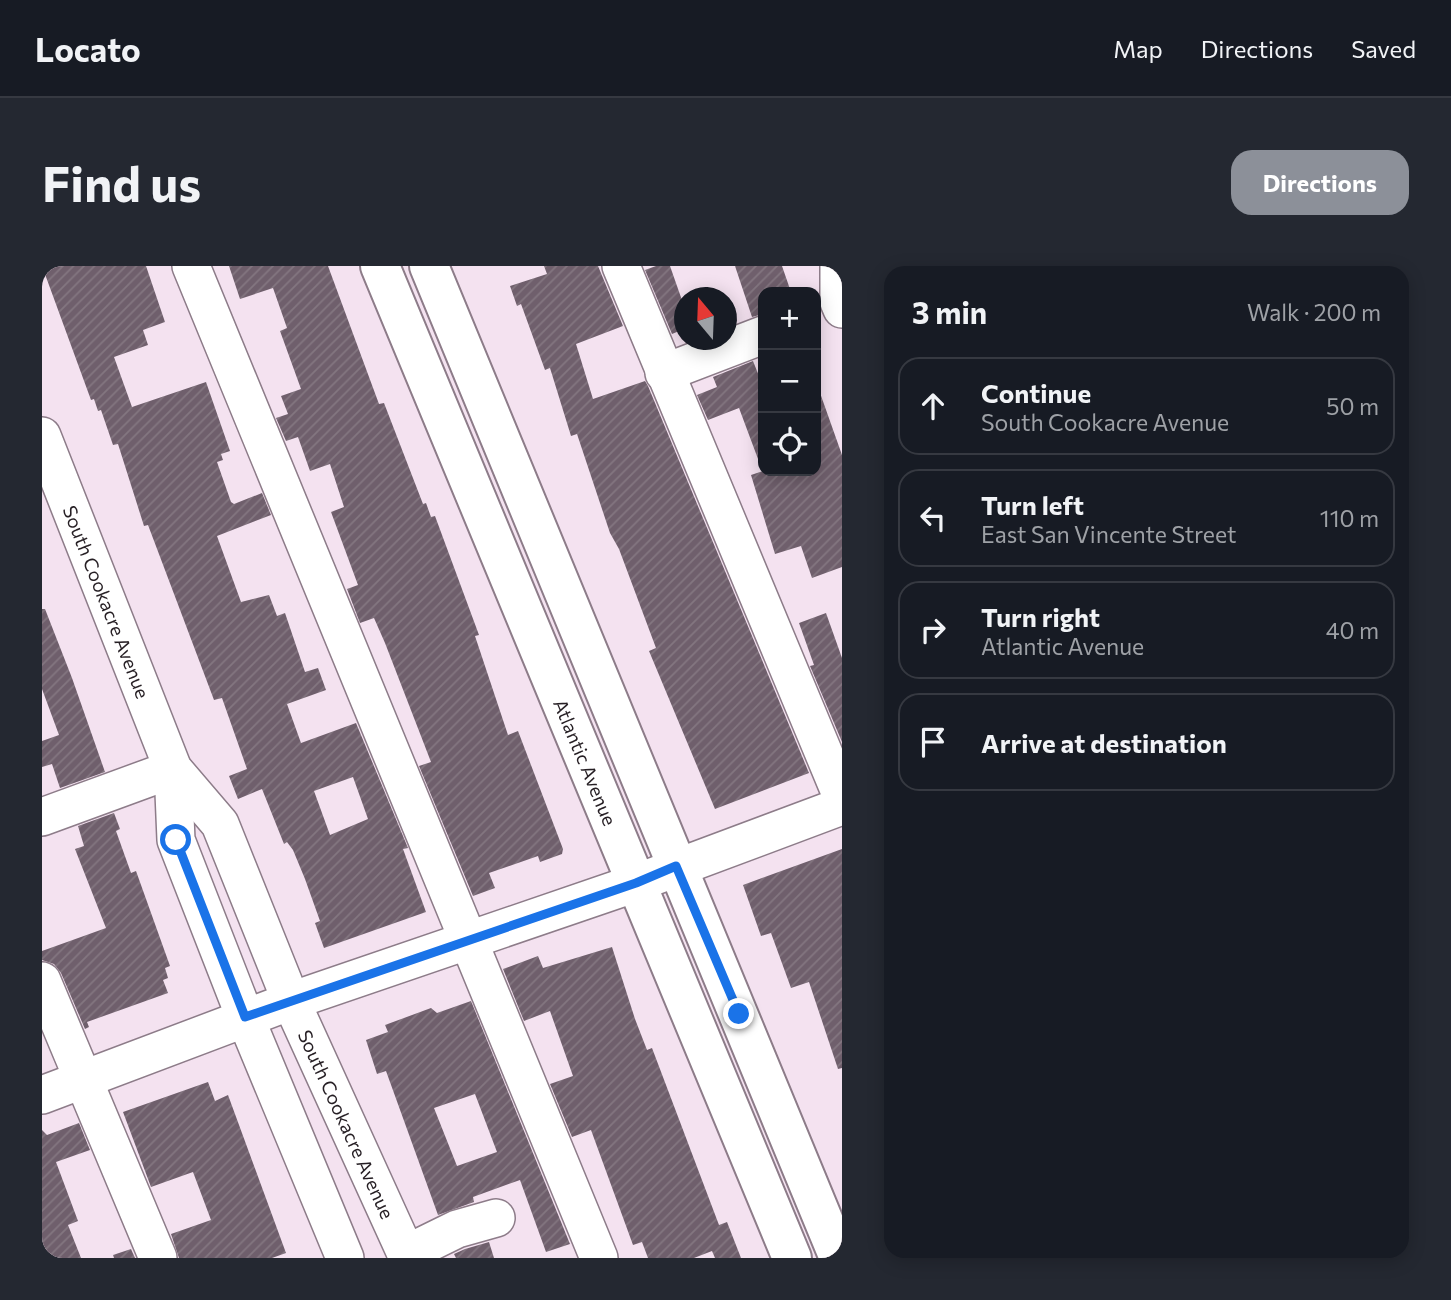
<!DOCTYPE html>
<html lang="en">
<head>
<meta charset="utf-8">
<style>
	:root { --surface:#171b24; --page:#242831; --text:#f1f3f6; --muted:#9ea1a6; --line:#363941; --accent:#8c9099 }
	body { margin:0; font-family:Commissioner,sans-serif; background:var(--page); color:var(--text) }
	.controls { position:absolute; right:21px; top:21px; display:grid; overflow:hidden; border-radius:14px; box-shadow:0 4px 18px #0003 }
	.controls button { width:63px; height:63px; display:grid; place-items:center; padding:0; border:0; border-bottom:2px solid var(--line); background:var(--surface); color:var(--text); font:35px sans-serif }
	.compass { position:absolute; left:632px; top:21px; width:63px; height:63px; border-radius:50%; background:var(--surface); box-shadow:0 4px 18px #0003; rotate:341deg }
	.stop { position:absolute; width:21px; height:21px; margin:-16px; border:5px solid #1a73e8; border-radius:50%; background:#fff }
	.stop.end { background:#1a73e8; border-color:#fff; box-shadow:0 2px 7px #0008 }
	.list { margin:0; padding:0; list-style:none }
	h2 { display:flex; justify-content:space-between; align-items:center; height:91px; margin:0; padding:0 28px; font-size:30px }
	h2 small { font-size:23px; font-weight:400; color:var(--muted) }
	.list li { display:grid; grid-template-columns:46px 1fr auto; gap:21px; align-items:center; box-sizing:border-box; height:98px; margin:0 14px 14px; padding:0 14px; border:2px solid var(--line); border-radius:21px }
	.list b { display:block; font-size:26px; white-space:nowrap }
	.list p { margin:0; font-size:23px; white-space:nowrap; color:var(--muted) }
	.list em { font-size:23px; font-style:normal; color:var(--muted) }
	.icon { flex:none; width:38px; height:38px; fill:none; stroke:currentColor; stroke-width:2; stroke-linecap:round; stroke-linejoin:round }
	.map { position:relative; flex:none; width:800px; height:992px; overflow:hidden; border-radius:21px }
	header { display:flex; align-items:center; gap:42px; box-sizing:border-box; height:98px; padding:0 35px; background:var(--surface); border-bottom:2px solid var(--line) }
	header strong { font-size:33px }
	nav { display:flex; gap:38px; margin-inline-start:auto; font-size:24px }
	.intro { display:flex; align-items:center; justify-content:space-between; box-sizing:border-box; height:168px; padding:0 42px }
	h1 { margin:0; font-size:49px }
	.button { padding:18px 32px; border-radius:21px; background:var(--accent); color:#fff; font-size:24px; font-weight:700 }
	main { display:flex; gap:42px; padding:0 42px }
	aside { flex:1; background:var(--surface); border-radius:21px; box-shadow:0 4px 18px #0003 }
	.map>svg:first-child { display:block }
	.building { fill:url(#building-hatch); fill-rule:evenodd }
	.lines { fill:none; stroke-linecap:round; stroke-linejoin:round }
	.minor-casing { stroke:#8d7c89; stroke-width:40 }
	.major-casing { stroke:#8d7c89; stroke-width:42 }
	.minor { stroke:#fff; stroke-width:37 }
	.major { stroke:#fff; stroke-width:38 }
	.route { stroke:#1a73e8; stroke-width:9 }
	.labels { text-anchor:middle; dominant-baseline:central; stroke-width:7; stroke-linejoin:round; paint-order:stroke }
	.street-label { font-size:19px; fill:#261f24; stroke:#f4e2f0 }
</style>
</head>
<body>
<header>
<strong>Locato</strong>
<nav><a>Map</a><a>Directions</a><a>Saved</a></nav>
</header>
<div class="intro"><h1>Find us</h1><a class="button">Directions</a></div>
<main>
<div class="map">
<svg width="800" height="992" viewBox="0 0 800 992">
	<defs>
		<pattern id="building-hatch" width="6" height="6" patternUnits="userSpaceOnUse" patternTransform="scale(1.75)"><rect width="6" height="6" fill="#6f5f6c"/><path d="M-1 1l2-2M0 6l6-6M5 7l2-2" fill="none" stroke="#837680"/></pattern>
	</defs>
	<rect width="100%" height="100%" fill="#f4e2f0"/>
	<g class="building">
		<path d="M0,0H104L123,56L101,64L106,79L72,91L90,141L164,116L188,185L179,188L181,194L175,196L189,236L192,238L220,227L229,249L175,270L199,336L227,329L235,350L243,347L263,406L276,402L284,424L245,438L259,477L314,457L366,582L361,583L384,646L282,682L273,657L278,655L263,613L251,584L245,576L242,578L220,523L196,533L187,510L205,503L180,432L172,434L106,259L102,260L76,178L71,179L59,144L56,145L52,133L49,134ZM311,511L326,553L288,569L272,525Z"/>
		<path d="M187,0H286L337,138L342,137L381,238L384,237L389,251L393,250L437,369L433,370L466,469L476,465L521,583L520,588L498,596L496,590L447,607L453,622L431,630L377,500L389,496L343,377L332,352L318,357L305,323L316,319L289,246L302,241L288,198L268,205L256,171L244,175L234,152L246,148L239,130L259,123L238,65L245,62L231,22L198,33Z"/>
		<path d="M502,0H556L581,60L534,78L551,133L603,115L606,120L767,507L673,543L607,385L614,382L577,283L568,267L535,168L529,170L508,102L503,104L479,38L475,40L468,20L505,8Z"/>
		<path d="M614,0H628L642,40V63L630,68L603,4Z"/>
		<path d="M693,0H740L749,26H721V48L710,51Z"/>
		<path d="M711,95L721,120L719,201L697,142L666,154L655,129L675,121L671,111Z"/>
		<path d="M777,124L800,189V301L770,312L759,280L733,288L709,209L721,205H774V125Z"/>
		<path d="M0,343H3L30,412L63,506L18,522L10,498L0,501V475L17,469L0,423Z"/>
		<path d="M784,347L800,392V476L768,400L772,399L757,357Z"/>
		<path d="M72,547L78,563L74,565L89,607L94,605L128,700L123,702L126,712L121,714L126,727L45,756L47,761L43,763L19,707L12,698L0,694V685L64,662L33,583L42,580L36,560Z"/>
		<path d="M800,583V802L796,803L767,716L749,722L729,667L719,670L701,619Z"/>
		<path d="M570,681L593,753L605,784L610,782L677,959L685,956L699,992H673L670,985L652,992H606L600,976L591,979L549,864L530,871L508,818L531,810L508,745L482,755L461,703L496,690L501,702Z"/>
		<path d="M429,735L528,978L504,986L478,914L431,931L432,936L396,949L344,805L335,808L324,774L346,766L343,759L389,742L395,747ZM433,828L455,886L415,900L392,842Z"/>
		<path d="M166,816L173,835L186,829L244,987L230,992H137L129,968L169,954L151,906L109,921L81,846Z"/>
		<path d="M37,857L48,884L14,896L36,955L26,959L39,992H0V864L5,869Z"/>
		<path d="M447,976L452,992H414L412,988L423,983Z"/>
		<path d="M89,983L93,992H72L71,989Z"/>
	</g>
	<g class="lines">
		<g class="minor-casing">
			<g id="minor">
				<path d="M149,0L557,992"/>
				<path d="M579,0L800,531"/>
				<path d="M797,0V36L800,43"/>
				<path d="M622,107L721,69"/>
				<path id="s1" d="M0,170L131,503L178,558L249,735L366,992"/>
				<path d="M131,503L134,574L203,751L303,992"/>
				<path d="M0,551L131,503"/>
				<path d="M0,715L116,992"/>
				<path d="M0,829L249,735L594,617L800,540"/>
				<path d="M364,988L415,963L454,952"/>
			</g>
		</g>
		<g class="major-casing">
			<g id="major">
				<path id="s2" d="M338,0L750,992"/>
				<path d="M387,0L797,992"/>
			</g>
		</g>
		<use href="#minor" class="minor"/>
		<use href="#major" class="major"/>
	</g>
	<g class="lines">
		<path class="route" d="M134,574L203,751L594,617L634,600L697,748"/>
	</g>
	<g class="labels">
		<g class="street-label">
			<text stroke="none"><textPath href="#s1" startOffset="178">South Cookacre Avenue</textPath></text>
			<text stroke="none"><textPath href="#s2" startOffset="537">Atlantic Avenue</textPath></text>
			<text stroke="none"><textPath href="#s1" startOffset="756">South Cookacre Avenue</textPath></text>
		</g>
	</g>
</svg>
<div class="controls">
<button>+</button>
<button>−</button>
<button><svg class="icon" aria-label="locate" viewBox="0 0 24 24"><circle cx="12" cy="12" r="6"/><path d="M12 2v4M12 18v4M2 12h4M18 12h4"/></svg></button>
</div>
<svg class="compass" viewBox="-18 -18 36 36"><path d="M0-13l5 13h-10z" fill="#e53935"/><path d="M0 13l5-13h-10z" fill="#9ea1a6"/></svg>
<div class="stop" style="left:134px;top:574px"></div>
<div class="stop end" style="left:697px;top:748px"></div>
</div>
<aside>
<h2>3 min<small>Walk · 200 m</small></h2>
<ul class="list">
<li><svg class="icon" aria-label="ahead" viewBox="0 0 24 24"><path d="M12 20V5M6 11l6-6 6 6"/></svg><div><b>Continue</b><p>South Cookacre Avenue</p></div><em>50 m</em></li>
<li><svg class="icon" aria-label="left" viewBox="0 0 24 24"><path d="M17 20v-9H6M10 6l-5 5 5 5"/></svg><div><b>Turn left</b><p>East San Vincente Street</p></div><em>110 m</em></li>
<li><svg class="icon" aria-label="right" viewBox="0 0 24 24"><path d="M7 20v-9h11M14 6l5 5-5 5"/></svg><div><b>Turn right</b><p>Atlantic Avenue</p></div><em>40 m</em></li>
<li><svg class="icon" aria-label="arrive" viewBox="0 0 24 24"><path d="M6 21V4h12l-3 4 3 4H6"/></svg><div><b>Arrive at destination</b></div></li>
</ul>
</aside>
</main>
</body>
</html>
